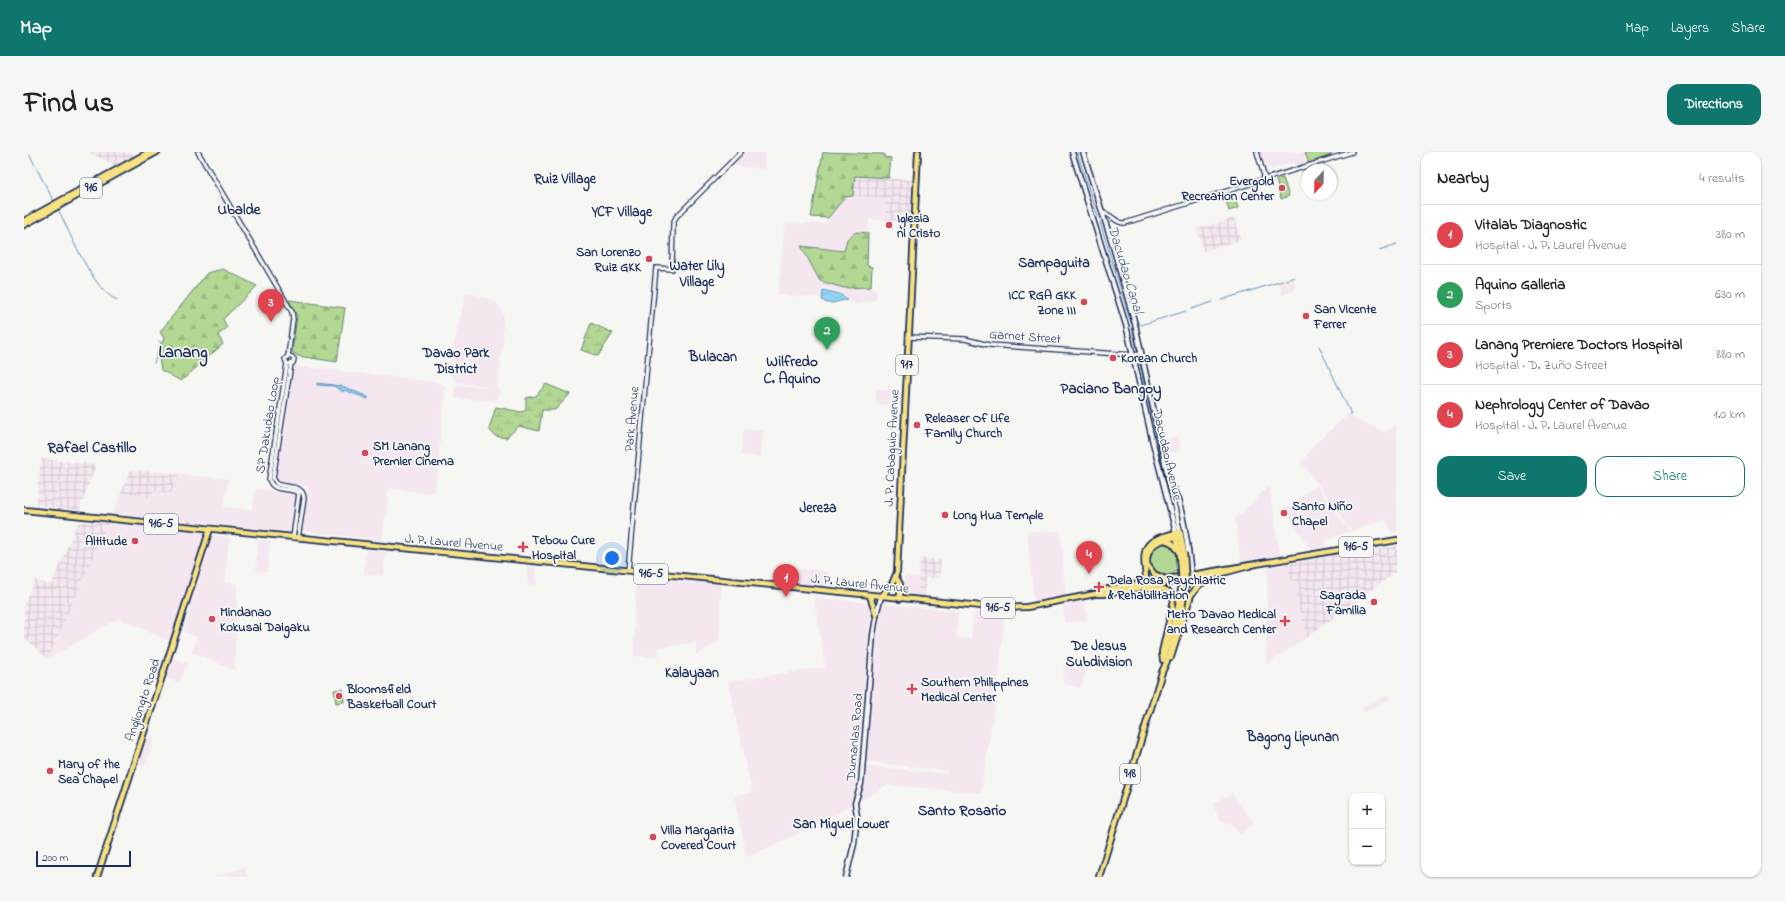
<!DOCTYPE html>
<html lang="en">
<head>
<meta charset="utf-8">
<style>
	:root { --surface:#fff; --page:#f6f6f6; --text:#222; --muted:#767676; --line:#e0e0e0; --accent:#0f766e }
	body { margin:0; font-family:"Indie Flower",sans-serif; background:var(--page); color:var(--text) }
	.controls { position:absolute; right:12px; bottom:12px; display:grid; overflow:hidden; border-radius:8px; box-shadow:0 1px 3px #0004 }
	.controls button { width:36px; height:36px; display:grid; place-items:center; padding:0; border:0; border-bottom:1px solid var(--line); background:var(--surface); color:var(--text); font:20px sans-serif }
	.compass { position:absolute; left:1277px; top:12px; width:36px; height:36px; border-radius:50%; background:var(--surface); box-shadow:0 1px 3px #0004; rotate:202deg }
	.scale { position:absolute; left:12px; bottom:10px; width:95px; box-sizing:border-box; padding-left:4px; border:2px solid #1b2f5e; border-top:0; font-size:11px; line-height:14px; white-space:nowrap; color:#1b2f5e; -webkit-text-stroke:3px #f6f6f2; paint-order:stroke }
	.you { position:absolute; left:588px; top:406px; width:14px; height:14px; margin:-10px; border:3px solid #fff; border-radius:50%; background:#1a73e8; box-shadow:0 0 0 6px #1a73e833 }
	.badge { display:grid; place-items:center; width:26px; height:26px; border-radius:50%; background:var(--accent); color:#fff; font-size:13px; font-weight:700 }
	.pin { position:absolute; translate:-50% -33px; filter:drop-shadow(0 1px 2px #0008) }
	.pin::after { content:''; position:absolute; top:21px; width:14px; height:12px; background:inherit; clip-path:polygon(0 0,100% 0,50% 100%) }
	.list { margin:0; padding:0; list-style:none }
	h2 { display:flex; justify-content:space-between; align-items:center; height:52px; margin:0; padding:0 16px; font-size:17px }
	h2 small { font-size:13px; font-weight:400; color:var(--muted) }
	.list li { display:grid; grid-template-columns:26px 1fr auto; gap:12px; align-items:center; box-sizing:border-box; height:60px; padding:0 16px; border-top:1px solid var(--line) }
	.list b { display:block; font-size:15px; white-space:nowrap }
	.list p { margin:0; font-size:13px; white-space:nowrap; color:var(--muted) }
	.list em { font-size:13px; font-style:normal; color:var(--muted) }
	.actions { display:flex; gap:8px; padding:12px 16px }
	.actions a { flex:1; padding:9px 0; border:1px solid var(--accent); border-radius:12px; text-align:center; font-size:14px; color:var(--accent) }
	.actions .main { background:var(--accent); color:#fff }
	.map { position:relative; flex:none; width:1373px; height:725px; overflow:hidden; border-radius:12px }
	header { display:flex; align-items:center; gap:24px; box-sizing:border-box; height:56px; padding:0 20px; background:var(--accent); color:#fff }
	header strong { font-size:19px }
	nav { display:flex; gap:22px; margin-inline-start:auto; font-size:14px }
	.intro { display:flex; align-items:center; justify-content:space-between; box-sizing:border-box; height:96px; padding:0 24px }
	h1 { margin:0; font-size:28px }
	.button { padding:10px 18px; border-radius:12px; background:var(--accent); color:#fff; font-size:14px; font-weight:700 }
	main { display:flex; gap:24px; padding:0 24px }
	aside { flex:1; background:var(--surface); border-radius:12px; box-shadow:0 1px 3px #0004 }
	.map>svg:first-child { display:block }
	.built { fill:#f4e7f0 }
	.industrial { fill:url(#industrial-grid) }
	.forest { fill:url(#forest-firs); stroke:#678478 }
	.wetland { fill:url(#wetland-marsh); stroke:#678478 }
	.green { fill:#b3d893; stroke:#678478 }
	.water { fill:url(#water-waves); stroke:#6393b9 }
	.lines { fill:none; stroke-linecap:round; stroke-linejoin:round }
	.stream { stroke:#6393b9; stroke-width:1 }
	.tertiary-casing { stroke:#1b2f5e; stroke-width:6 }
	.secondary-casing { stroke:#1b2f5e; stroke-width:7 }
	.primary-casing { stroke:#1b2f5e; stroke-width:8 }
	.tertiary { stroke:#f6f6f2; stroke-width:3.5 }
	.secondary { stroke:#f6f6f2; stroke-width:4 }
	.primary { stroke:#f7e281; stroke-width:4.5 }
	.primary-bridge-casing { stroke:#1b2f5e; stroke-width:8; stroke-linecap:butt }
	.primary-bridge { stroke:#f7e281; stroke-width:4.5 }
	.poi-dot { fill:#d1495b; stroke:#f6f6f2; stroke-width:1.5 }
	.labels { text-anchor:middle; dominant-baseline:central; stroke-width:3.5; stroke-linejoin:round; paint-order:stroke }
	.shield { fill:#f6f6f2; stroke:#5d6b8a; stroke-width:1 }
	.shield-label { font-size:12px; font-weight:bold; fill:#1b2f5e }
	.poi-label { font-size:13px; font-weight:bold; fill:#1b2f5e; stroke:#f6f6f2; text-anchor:start }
	.street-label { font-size:13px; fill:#1b2f5e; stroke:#f6f6f2 }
	.neighbourhood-label { font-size:14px; font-weight:bold; fill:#1b2f5e; stroke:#f6f6f2 }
	.water-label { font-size:14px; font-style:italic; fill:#395884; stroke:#f6f6f2 }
	.quarter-label { font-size:15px; font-weight:bold; fill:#1b2f5e; stroke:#f6f6f2 }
	.district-label { font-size:17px; font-weight:bold; fill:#1b2f5e; stroke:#f6f6f2 }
</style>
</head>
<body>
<header>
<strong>Map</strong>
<nav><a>Map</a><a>Layers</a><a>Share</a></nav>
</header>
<div class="intro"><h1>Find us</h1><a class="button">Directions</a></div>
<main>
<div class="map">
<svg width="1373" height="725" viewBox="0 0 1373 725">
	<defs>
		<pattern id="industrial-grid" width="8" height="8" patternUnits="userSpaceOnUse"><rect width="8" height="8" fill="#f4e7f0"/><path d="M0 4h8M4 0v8" fill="none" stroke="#d1c6d0"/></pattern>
		<pattern id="forest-firs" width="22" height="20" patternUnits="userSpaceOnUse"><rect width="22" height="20" fill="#b3d893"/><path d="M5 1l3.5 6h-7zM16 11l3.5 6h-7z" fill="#99ba81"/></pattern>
		<pattern id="wetland-marsh" width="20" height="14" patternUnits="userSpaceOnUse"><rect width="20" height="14" fill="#b3d893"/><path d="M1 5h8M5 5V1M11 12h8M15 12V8" fill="none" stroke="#99ba81"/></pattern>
		<pattern id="water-waves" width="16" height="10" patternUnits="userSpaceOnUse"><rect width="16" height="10" fill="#93d5f5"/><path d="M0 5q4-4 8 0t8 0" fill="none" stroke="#7eb7d4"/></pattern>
	</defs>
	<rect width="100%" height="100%" fill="#f6f6f2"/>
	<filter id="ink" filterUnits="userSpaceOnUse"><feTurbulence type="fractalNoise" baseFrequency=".025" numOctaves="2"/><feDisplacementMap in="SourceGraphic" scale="8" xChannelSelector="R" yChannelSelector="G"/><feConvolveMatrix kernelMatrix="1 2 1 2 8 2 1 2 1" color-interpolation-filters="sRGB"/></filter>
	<g filter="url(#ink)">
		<g class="built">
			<path d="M718,0H741L740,17L706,13Z"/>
			<path d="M1234,0H1310L1307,3L1272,15L1271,10L1248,17L1246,15L1239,17Z"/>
			<path d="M199,43L208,58L201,62L191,47Z"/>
			<path d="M821,44L862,46L861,68L845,67L844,81L832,80L823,87L821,99L797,96L820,136L847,135L853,139V148L831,152L818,141L798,135L797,145L754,143L761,72L801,71Z"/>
			<path d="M1269,127L1272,138L1259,143L1255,131Z"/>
			<path d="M442,140L468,148L473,151L477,157L479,164V190L473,236L433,230L424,220Z"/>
			<path d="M271,214L361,224L417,231L421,234L411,340L407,341L365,336L358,388L278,379L284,335L257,332L251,327L268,219Z"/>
			<path d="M434,233L475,237L474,249L431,246V236Z"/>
			<path d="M852,237L878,240V254L852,252Z"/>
			<path d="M1326,261L1331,268L1362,280L1373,271V380L1368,381L1362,367L1328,379L1278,310L1291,292Z"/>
			<path d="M720,277L739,279L737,305L717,303Z"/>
			<path d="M1153,285L1156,299L1146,301L1142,287Z"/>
			<path d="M155,322L204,327L200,355L228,358L232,337L273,342L268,380L89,362L97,341L126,345L130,339L147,341Z"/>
			<path d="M1292,333L1326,379L1301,389L1302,396L1287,399L1261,357Z"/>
			<path d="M1245,334L1256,403L1217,410L1211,367Z"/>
			<path d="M84,371L180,380L178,397L147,490L95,466L24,507Z"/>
			<path d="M1003,379H1037L1041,444L1010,449Z"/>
			<path d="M189,383L205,385L201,431L214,432L210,518L168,500L173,485L159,479Z"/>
			<path d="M234,388L246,389L243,420H232Z"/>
			<path d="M342,398L362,400L359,424L340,422Z"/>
			<path d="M1261,412L1269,429L1271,428L1274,432L1276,440L1271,443L1283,485L1242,513L1244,414Z"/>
			<path d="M503,414H511L512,433L504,432Z"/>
			<path d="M775,417L803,420L802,435L774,432Z"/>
			<path d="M881,424L894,425L893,443L879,442Z"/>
			<path d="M612,426L697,432L695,489L672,503V490L635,496L634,505L610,504Z"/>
			<path d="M790,445L846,451V485H854L859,452L934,459L932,485L947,487L950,460L980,462L976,515L957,641L864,633L834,650L838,638L840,614L923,622L924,619L836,609L832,640L830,648L825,654L793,673L723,705L710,644L728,640L704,530L801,515Z"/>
			<path d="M1061,449L1063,469L1041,470L1039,453Z"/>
			<path d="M149,506L164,512L155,531L142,526Z"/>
			<path d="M1040,510H1050L1063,513L1057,537L1039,531Z"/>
			<path d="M1364,543L1366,548L1340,559L1337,555Z"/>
			<path d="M131,583L121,615L113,612L121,588Z"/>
			<path d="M1207,640L1230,672L1216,682L1208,672L1195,668L1190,656L1192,655L1190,652L1200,645H1204Z"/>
			<path d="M221,715L224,725H189Z"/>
		</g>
		<g class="industrial">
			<path d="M64,0H106L112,4L93,14Z"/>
			<path d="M831,24L888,28L886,70L861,68L862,46L829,44Z"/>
			<path d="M1210,66L1217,88L1179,99L1173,77Z"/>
			<path d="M17,307L72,313L55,358L12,353Z"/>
			<path d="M106,318L155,322L147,341L130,339L126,345L97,341Z"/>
			<path d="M55,369L84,371L24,507L0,485V452L11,428L27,433Z"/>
			<path d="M1373,394V419L1283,485L1271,442L1276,440L1274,432H1272L1271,428L1269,429L1261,412Z"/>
			<path d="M896,406L917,408L915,426H901L900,444L893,443Z"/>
		</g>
		<g class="forest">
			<path d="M799,0L860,2V5L867,6L865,26L831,24L829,44L821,45L804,66L787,65Z"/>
			<path d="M832,80L844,81L843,114L848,115L847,135L820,136L796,129L777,94L820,99L823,87Z"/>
			<path d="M199,117L233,134L199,167L203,176L194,183L199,192L157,229L137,218L134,200L140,186L136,180L183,121Z"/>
			<path d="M265,148L321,156L313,210L274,204L268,200L273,164Z"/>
		</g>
		<g class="wetland">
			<path d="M567,171L589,181L574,204L557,198Z"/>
			<path d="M522,232L546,242L531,258H518L515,279L495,274L482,286L471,284L465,277L472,255L497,260L502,258V246L512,244Z"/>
		</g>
		<g class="green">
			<path d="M1281,0H1310L1307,3L1285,11Z"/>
			<path d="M1259,26L1265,44L1257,47L1252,28Z"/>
			<path d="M1210,42L1214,56L1205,59L1201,45Z"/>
			<path d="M1139,390L1146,392L1153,402L1154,418L1147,423C1123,425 1116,396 1139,390Z"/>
			<path d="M319,537L320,550L312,551L310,538Z"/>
		</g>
		<g class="water">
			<path d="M799,138L816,142L823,148C814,148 806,155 798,148Z"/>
			<path d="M293,231L318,234L344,245V247L320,238L319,240L310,234L293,233Z"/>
		</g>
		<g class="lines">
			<g class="stream">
				<path d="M4,0L11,13"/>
				<path d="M1053,0L1074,65"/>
				<path d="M12,15L19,29"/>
				<path d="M20,30L29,48"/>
				<path d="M34,57C46,81 69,139 93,148"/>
				<path d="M1076,70L1107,171"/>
				<path d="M1355,98L1373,92"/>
				<path d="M1197,148L1271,125"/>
				<path d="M1167,157L1189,150"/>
				<path d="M1113,174L1162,159"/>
				<path d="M1108,175L1113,199"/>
				<path d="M1295,194L1327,262"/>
				<path d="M1114,205L1122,241"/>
				<path d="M130,211L137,191L135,189"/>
				<path d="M1123,245L1145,343"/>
			</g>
			<g class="tertiary-casing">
				<g id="tertiary">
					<path d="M174,0L268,160L269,167L264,204"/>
					<path d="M1233,0L1241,27"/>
					<path d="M1078,61C1088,61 1091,72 1101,71L1328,0"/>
					<path d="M884,185L941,187L965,193L1109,203L1117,202"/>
					<path d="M263,212L269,211L270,207L268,205L264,204L261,207L263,212L245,327C249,342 265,334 275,341L269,386"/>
					<path d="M267,212L249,326L253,332C263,336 280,332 280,347L274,386"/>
					<path d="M604,419L632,116L648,117L649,72L652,65L717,0"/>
				</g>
			</g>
			<g class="secondary-casing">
				<g id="secondary">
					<path d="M1048,0L1102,173L1128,287L1152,381"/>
					<path d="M1059,0L1088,91L1111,172L1156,380"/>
					<path d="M1149,337C1159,353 1165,403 1167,423"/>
					<path d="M822,725L830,692L833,664L831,651L837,632L849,483L853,459L857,445"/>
				</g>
			</g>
			<g class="primary-casing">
				<g id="primary">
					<path d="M0,69L125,0"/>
					<path d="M0,73L133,0"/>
					<path d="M0,358L977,456L1003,455L1071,442H1080L1195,422L1225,414"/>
					<path d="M1152,383L1156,402"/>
					<path d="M1141,388L1148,391L1155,399"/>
					<path d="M1123,412L1130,422L1141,427"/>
					<path d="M1123,414C1121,390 1137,388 1157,384"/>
					<path d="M872,425L876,432V447"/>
					<path d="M1123,433C1118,395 1116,389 1156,380L1160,401"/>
					<path d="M1123,437C1135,436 1146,435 1150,448L1138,500L1139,508"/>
					<path d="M1074,441L1079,438L1373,388"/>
					<path d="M846,444L852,463"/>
					<path d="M857,445L868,432L873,420L894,0"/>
					<path d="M1147,505L1167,443L1175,433L1189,424"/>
					<path d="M1139,507L1154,455"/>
					<path d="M73,725L186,377"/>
					<path d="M1075,725L1138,520L1143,509L1158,456"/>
				</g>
			</g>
			<use href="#tertiary" class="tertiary"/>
			<use href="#secondary" class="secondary"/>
			<use href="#primary" class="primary"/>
			<g class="primary-bridge-casing">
				<g id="primary-bridge">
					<path d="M1154,455L1158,432L1156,402"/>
					<path d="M1158,456L1162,432L1160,401"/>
				</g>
			</g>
			<use href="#primary-bridge" class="primary-bridge"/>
		</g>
	</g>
	<g class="poi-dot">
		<circle cx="1258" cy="36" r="4"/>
		<circle cx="865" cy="73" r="4"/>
		<circle cx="625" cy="107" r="4"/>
		<circle cx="1060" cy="150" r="4"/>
		<circle cx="1282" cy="164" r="4"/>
		<circle cx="1089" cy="206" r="4"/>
		<circle cx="893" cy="273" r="4"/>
		<circle cx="341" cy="301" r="4"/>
		<circle cx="1260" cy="361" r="4"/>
		<circle cx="921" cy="363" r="4"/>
		<circle cx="111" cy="389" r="4"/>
		<path d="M497 389h4v4h4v4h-4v4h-4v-4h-4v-4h4z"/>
		<path d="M1073 429h4v4h4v4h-4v4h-4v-4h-4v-4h4z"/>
		<circle cx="1350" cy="450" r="4"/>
		<circle cx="188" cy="467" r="4"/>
		<path d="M1259 463h4v4h4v4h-4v4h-4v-4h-4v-4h4z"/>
		<path d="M886 531h4v4h4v4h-4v4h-4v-4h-4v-4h4z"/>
		<circle cx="315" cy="544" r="4"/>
		<circle cx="26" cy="619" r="4"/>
		<circle cx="629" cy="685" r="4"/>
	</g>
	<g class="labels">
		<g class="shield">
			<rect x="56" y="26" width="22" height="20" rx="3"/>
			<rect x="872" y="203" width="22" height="20" rx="3"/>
			<rect x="120" y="362" width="34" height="20" rx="3"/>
			<rect x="1315" y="385" width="34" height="20" rx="3"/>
			<rect x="610" y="412" width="34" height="20" rx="3"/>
			<rect x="957" y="446" width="34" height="20" rx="3"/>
			<rect x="1096" y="612" width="20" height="20" rx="3"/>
		</g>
		<g class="shield-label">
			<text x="67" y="36">916</text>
			<text x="883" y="213">917</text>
			<text x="137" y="372">916-5</text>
			<text x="1332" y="395">916-5</text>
			<text x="627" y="422">916-5</text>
			<text x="974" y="456">916-5</text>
			<text x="1106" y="622">918</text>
		</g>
		<g class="poi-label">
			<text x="1250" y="29" text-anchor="end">Evergold<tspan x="1250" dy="15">Recreation Center</tspan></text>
			<text x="873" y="66">Iglesia<tspan x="873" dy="15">ni Cristo</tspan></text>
			<text x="617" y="100" text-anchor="end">San Lorenzo<tspan x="617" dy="15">Ruiz GKK</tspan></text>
			<text x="1052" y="143" text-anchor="end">ICC RGA GKK<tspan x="1052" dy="15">Zone III</tspan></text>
			<text x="1290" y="157">San Vicente<tspan x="1290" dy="15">Ferrer</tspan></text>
			<text x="1097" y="206">Korean Church</text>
			<text x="901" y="266">Releaser Of Life<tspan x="901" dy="15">Family Church</tspan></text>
			<text x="349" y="294">SM Lanang<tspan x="349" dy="15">Premier Cinema</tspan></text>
			<text x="1268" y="354">Santo Niño<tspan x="1268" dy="15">Chapel</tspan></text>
			<text x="929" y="363">Long Hua Temple</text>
			<text x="508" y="388">Tebow Cure<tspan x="508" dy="15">Hospital</tspan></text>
			<text x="103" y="389" text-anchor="end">Altitude</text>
			<text x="1084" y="428">Dela Rosa Psychiatric<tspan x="1084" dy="15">&amp; Rehabilitation</tspan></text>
			<text x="1342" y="443" text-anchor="end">Sagrada<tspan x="1342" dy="15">Familia</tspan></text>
			<text x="196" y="460">Mindanao<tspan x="196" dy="15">Kokusai Daigaku</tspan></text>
			<text x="1252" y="462" text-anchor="end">Metro Davao Medical<tspan x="1252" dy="15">and Research Center</tspan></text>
			<text x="897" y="530">Southern Philippines<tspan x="897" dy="15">Medical Center</tspan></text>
			<text x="323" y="537">Bloomsfield<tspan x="323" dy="15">Basketball Court</tspan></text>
			<text x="34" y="612">Mary of the<tspan x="34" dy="15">Sea Chapel</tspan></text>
			<text x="637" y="678">Villa Margarita<tspan x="637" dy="15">Covered Court</tspan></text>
		</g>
		<g class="street-label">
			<text transform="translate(1001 185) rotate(4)">Garnet Street</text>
			<text transform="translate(608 267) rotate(-85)">Park Avenue</text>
			<text transform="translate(244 273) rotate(-81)">SP Dakudao Loop</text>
			<text transform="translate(868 296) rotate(-87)">J. P. Cabaguio Avenue</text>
			<text transform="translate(1143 303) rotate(77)">Dacudao Avenue</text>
			<text transform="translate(430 391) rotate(5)">J. P. Laurel Avenue</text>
			<text transform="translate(836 432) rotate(6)">J. P. Laurel Avenue</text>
			<text transform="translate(119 548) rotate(-72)">Angliongto Road</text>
			<text transform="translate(831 585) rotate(-85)">Dumanlas Road</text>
		</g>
		<g class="neighbourhood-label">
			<text x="541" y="27">Ruiz Village</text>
			<text x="598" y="60">YCF Village</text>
			<text x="1030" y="111">Sampaguita</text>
			<text x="673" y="114">Water Lily<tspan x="673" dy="16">Village</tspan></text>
			<text x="432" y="201">Davao Park<tspan x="432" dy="16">District</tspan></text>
			<text x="689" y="205">Bulacan</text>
			<text x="794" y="356">Jereza</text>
			<text x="1075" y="494">De Jesus<tspan x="1075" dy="16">Subdivision</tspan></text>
			<text x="668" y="521">Kalayaan</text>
			<text x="1269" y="585">Bagong Lipunan</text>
			<text x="817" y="672">San Miguel Lower</text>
		</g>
		<g class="water-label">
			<text transform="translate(1101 118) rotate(73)">Dacudao Canal</text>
		</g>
		<g class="quarter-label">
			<text x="215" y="58">Ubalde</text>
			<text x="768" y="210">Wilfredo<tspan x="768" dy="17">C. Aquino</tspan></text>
			<text x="1087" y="237">Paciano Bangoy</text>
			<text x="68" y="296">Rafael Castillo</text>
			<text x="938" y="659">Santo Rosario</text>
		</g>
		<g class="district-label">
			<text x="159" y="200">Lanang</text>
		</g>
	</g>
</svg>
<div class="controls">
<button>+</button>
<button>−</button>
</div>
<svg class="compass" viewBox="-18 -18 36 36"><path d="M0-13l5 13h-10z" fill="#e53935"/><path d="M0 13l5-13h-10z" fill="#767676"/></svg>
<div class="scale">200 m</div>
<div class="you"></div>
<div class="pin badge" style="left:762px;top:445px;background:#e0444e">1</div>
<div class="pin badge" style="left:803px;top:198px;background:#2e9e5b">2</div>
<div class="pin badge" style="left:247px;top:170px;background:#e0444e">3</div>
<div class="pin badge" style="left:1065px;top:422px;background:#e0444e">4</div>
</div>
<aside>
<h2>Nearby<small>4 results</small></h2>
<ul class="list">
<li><span class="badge" style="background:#e0444e">1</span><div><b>Vitalab Diagnostic</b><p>Hospital · J. P. Laurel Avenue</p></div><em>380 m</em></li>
<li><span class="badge" style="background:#2e9e5b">2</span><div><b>Aquino Galleria</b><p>Sports</p></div><em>630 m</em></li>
<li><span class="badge" style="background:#e0444e">3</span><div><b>Lanang Premiere Doctors Hospital</b><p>Hospital · D. Zuño Street</p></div><em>880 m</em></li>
<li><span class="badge" style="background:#e0444e">4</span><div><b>Nephrology Center of Davao</b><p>Hospital · J. P. Laurel Avenue</p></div><em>1.0 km</em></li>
</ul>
<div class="actions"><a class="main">Save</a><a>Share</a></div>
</aside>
</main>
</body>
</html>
